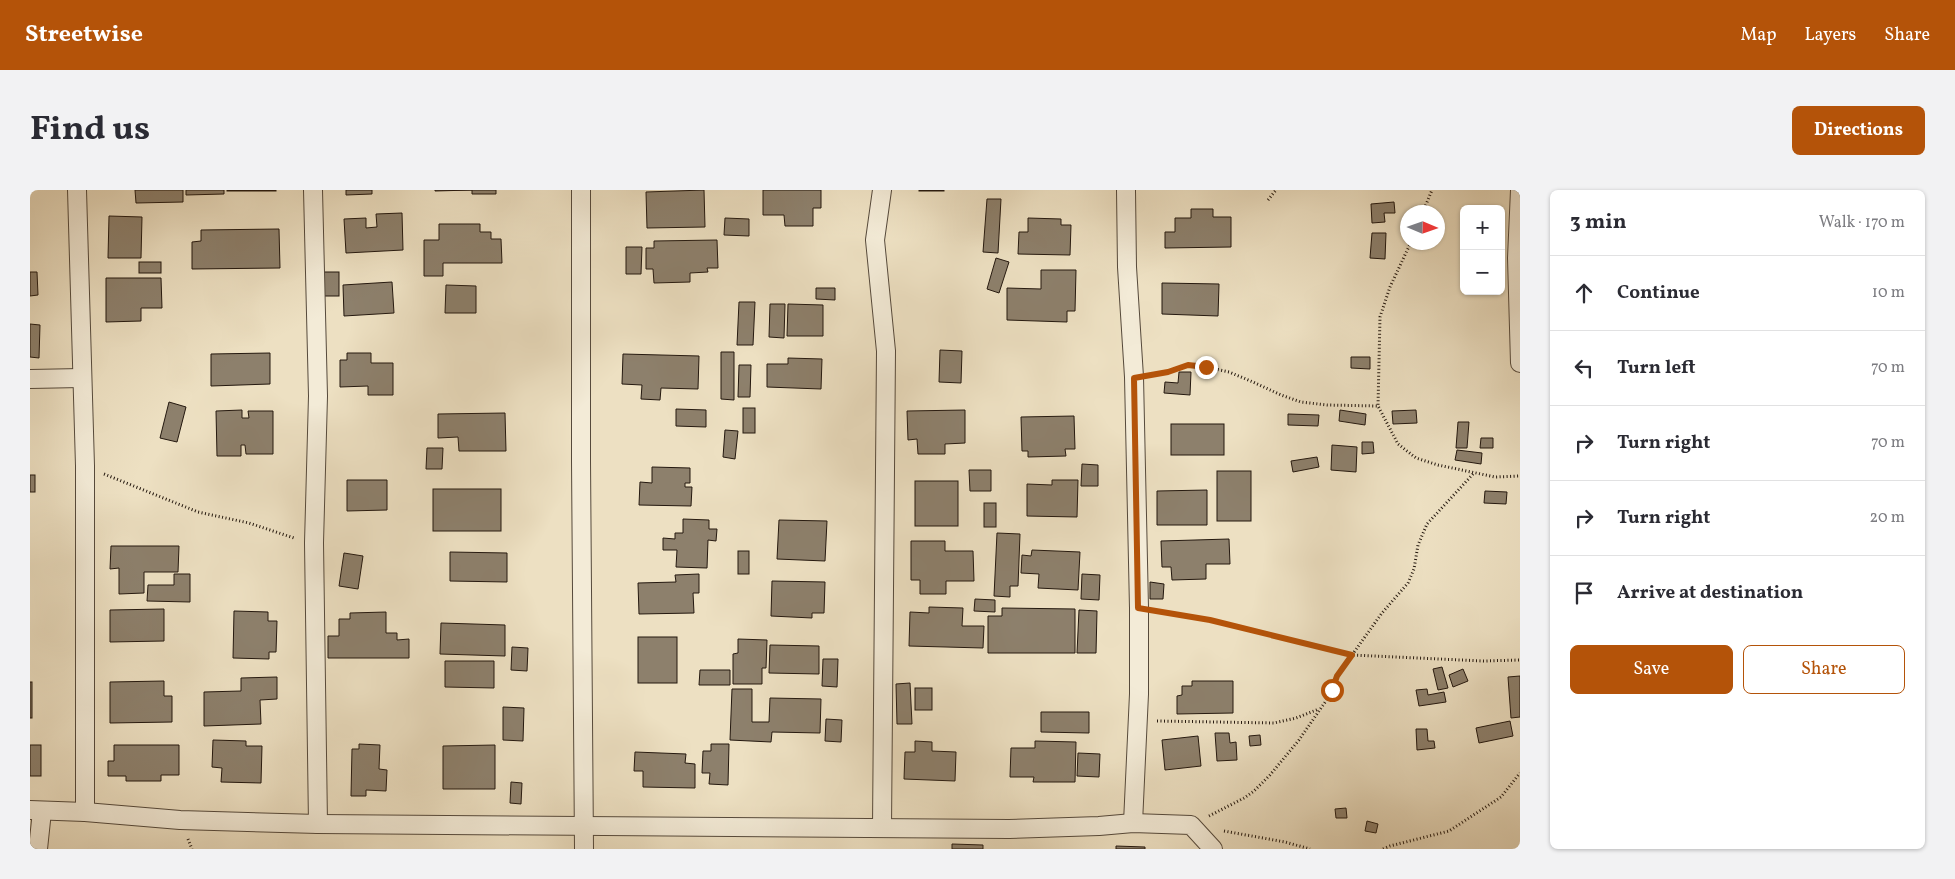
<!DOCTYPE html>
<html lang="en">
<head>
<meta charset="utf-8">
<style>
	:root { --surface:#fff; --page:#f2f2f3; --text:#2b2b33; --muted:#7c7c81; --line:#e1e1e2; --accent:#b45309 }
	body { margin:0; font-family:Vollkorn,serif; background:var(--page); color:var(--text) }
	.controls { position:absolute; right:15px; top:15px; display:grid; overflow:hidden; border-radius:8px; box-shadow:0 1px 4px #0004 }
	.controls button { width:45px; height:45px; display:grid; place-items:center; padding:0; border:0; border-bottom:1px solid var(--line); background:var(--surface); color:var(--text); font:25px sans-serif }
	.compass { position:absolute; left:1370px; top:15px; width:45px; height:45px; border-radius:50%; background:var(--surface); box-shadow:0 1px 4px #0004; rotate:92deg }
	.stop { position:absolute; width:15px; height:15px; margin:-11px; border:4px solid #b45309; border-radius:50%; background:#fff }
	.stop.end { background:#b45309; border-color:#fff; box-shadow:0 1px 5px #0008 }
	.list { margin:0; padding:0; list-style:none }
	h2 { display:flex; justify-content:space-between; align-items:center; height:65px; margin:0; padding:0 20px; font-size:21px }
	h2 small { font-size:16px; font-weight:400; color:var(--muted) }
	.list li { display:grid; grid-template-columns:32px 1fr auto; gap:15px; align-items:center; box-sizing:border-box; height:75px; padding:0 20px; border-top:1px solid var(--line) }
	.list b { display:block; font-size:19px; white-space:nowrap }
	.list em { font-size:16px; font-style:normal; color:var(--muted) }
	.actions { display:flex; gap:10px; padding:15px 20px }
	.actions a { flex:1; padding:11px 0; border:1px solid var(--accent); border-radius:8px; text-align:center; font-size:18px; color:var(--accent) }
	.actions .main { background:var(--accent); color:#fff }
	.icon { flex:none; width:28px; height:28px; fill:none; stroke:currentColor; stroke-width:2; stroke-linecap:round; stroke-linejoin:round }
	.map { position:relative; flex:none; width:1490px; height:659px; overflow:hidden; border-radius:8px }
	header { display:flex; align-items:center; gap:30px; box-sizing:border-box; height:70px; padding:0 25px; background:var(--accent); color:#fff }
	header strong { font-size:24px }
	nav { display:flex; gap:28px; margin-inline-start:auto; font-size:18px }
	.intro { display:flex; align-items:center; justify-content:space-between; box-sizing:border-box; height:120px; padding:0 30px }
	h1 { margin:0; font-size:35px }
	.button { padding:12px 22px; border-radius:8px; background:var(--accent); color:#fff; font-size:18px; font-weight:700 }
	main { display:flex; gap:30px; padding:0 30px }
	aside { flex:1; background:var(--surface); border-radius:8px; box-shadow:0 1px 4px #0004 }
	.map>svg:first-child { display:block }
	.building { fill:#8d806c; stroke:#24180f }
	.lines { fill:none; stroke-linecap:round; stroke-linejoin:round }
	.street-casing { stroke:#564a3c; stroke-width:20 }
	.path { stroke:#24180f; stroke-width:3; stroke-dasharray:1 2.5; stroke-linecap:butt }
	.street { stroke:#f3ebd7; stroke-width:18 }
	.route { stroke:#b45309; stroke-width:6 }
</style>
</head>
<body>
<header>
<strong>Streetwise</strong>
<nav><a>Map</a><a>Layers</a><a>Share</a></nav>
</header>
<div class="intro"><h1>Find us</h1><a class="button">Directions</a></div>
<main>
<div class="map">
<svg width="1490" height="659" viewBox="0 0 1490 659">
	<rect width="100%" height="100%" fill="#ede0c2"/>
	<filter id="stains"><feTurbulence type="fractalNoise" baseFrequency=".004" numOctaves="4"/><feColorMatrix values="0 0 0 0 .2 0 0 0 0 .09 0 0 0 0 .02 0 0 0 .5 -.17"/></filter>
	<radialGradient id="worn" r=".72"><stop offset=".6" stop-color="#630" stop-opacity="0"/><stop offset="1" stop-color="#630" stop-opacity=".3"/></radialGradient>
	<g class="building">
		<path d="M105,0H153V12L106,13Z"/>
		<path d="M156,0H194V4L156,5Z"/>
		<rect x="197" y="0" width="49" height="1"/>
		<path d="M316,0H342V4L316,5Z"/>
		<path d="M405,0H466V4H442V0L405,1Z"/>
		<path d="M674,0L675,37L617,38L616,2Z"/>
		<path d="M733,0H791V18H783V36H755L754,25H733Z"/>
		<rect x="889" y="0" width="25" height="1"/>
		<path d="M957,9H971L968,63L953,62Z"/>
		<path d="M1364,12L1365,23H1354L1355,32L1342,33L1341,14Z"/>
		<path d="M1161,19H1183V27H1201V57L1135,58V42H1145V28H1161Z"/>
		<path d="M372,23L373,60L316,63L314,29L336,28V38L347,37L346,24Z"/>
		<path d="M79,26L112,27L111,68H78Z"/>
		<path d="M695,28L719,29V46L694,45Z"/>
		<path d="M998,28L1031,29V35H1041L1040,65L988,64L989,42H998Z"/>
		<path d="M409,34H450V42H461V49H471L472,73H413V86H394V50H409Z"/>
		<path d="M249,39L250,78L162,79V52L171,51V40Z"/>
		<path d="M1342,43H1356L1355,69L1340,68Z"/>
		<path d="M687,50L688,78H677L678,82L660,83V92L624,93L623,79H616V58H624V51Z"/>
		<path d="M596,57H612L611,84H596Z"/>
		<path d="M966,68L979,72L969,103L957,99Z"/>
		<rect x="109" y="72" width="22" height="11"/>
		<path d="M1011,80H1046L1045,121H1037V132L977,130V98L1011,99Z"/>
		<path d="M0,82H7L8,105L0,106Z"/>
		<rect x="292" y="82" width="17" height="24"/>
		<path d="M76,88H131L132,118H111V131L76,132Z"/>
		<path d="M362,92L364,123L314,126L313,95Z"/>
		<path d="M1132,93L1189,94L1188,126L1132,124Z"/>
		<path d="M416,95L446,96V123H415Z"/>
		<path d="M786,98H805V110L786,109Z"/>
		<path d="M709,112H725L723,155H707Z"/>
		<path d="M740,114H755L754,148L739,147Z"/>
		<path d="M758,114L793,115V146H757Z"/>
		<path d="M0,134L10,135L9,168L0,167Z"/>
		<path d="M910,160L932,161L931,193L909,192Z"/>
		<path d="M691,162H704V210L691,209Z"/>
		<path d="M240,163V194L181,196V164Z"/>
		<path d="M317,163H341V173H363V205H338V196L310,197V170H317Z"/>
		<path d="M593,164L669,166L668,199L631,198L630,210L611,209L612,195L592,194Z"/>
		<path d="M1321,167H1340V179L1321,178Z"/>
		<path d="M758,168L792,169L791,199L737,197V174H758Z"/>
		<path d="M709,175H721L720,207H708Z"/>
		<path d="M1149,182H1161L1160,205L1134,203L1135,192L1148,193Z"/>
		<path d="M139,212L156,217L147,252L130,248Z"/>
		<rect x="713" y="218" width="12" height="25"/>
		<path d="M646,219L676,220V237L646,236Z"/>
		<path d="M212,220V228H219L218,221H243V264H216L215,255H211V266H187L186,221Z"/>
		<path d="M935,220V253L915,254V264H888L887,249L878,250L877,221Z"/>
		<path d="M1310,220L1336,224L1335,235L1309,231Z"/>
		<path d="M1386,220L1387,233L1363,234L1362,221Z"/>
		<path d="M475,223L476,261H429L428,247L408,248V224Z"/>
		<path d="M1258,224L1289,225L1288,236L1258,235Z"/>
		<path d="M1044,226L1045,259H1035L1036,266L998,267V261H992L991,227Z"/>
		<path d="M1428,232H1439L1437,258H1426Z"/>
		<rect x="1141" y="234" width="53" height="31"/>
		<path d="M695,240L708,241L705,269L693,267Z"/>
		<path d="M1451,248H1463V258H1450Z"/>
		<path d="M1332,252H1343L1344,263L1332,264Z"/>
		<path d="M1302,255L1327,257L1326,282L1301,280Z"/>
		<path d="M397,258H413L412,279H396Z"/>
		<path d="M1427,260L1452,263L1451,274L1425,270Z"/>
		<path d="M1287,267L1289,277L1263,282L1261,271Z"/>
		<path d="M1052,274L1068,275V296H1051Z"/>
		<path d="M622,277L660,278V293H655V297H662L661,316L609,315L610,292L622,293Z"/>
		<path d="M939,280H961V301H940Z"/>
		<rect x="1187" y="281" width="34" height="50"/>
		<rect x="0" y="285" width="5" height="17"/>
		<path d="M317,290H357V320L317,321Z"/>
		<path d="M1022,290H1048L1047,327L997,326V294L1022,295Z"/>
		<rect x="885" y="291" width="43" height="45"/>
		<rect x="403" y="299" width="68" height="42"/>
		<path d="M1177,300V335H1127V301Z"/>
		<path d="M1455,301L1477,302L1476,314L1454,313Z"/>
		<rect x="954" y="313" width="12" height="24"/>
		<path d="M653,329L679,330V339H687L686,351L678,350L677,378L646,377L647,360H633V348L645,349V343H653Z"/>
		<path d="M749,330L797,331L795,371L747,369Z"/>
		<path d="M967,343L990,344L988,396H980V407L964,406Z"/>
		<path d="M1199,349L1200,374H1176V389L1142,390L1141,377H1132L1131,351Z"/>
		<path d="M881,351H915V361H943L944,391H916V404H890V390H881Z"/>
		<path d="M81,356H149L148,382H114V403L89,404V378L80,379Z"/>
		<path d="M1002,360L1050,362L1048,400L1008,398L1009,384L991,383L992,365L1001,366Z"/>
		<rect x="708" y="361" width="11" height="23"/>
		<path d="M420,362L477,363V392L420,391Z"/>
		<path d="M314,363L333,366L328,399L309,396Z"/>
		<path d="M144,384H160V412L117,411L118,395H144Z"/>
		<path d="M669,384V403H663L664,423L609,424L608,393L646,392L645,385Z"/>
		<path d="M1052,384L1070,385L1069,410L1051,409Z"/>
		<path d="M742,391L795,392L794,423H782V428L741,426Z"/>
		<path d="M1120,392L1134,394L1133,409H1120Z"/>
		<path d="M945,409L965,410V422L944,421Z"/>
		<path d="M899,417L933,418L932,436H954L953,458L879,456L880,422L899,423Z"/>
		<path d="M972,418L1045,419V463H958V426H972Z"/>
		<path d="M134,419V451L80,452V420Z"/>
		<path d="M1049,420L1067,421L1066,463H1047Z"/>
		<path d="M204,421L238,422V431H247L246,462H239V469L203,468Z"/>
		<path d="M356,422V443H367V450L379,449V468H298V446H309V429H320V423Z"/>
		<path d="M411,433L475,435V466L410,464Z"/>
		<rect x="608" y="447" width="39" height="46"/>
		<path d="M708,449L737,450L736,478H732V494H703V464L708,463Z"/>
		<path d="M740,455L789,456V484L739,483Z"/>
		<path d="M482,457L498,458L497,481L481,480Z"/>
		<path d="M793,469H808L807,497L792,496Z"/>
		<path d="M415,471H464V498L415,497Z"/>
		<path d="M1412,477L1418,498L1408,500L1403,479Z"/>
		<path d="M1433,479L1438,491L1423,497L1419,485Z"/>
		<path d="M670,480H700V495H669Z"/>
		<path d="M1490,486V527L1481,528L1478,487Z"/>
		<path d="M247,487V509L230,510L231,534L174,536V502L211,501V488Z"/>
		<path d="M134,491V506H142V532L80,533V492Z"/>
		<path d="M1162,491H1203V523L1147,524V506L1152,505V496H1162Z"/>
		<rect x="0" y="492" width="2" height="36"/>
		<path d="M880,493L882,534H867L866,494Z"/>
		<rect x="885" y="498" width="17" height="22"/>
		<path d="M702,499H722V532H739L740,508L791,509L790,543L742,542L741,552L700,550Z"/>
		<path d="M1397,499L1398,505L1414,502L1416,512L1389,516L1386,500Z"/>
		<path d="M473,517L494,518L493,551L473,550Z"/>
		<path d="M1011,522H1059V543L1011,542Z"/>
		<path d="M796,529L812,530L811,552L795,551Z"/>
		<path d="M1480,531L1483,546L1449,553L1446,538Z"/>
		<path d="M1386,539H1397L1398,551H1404L1405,558L1387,560Z"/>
		<path d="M1185,543H1199L1200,553L1206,552L1207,570L1187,571Z"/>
		<path d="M1230,545L1231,555L1220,556L1219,546Z"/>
		<path d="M1168,546L1171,576L1135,580L1132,550Z"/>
		<path d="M183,550L216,551V556H232L231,593L191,592L192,578L182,577Z"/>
		<path d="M885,551L902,552V561L926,562L925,591L874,589L875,562H885Z"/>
		<path d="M1005,551L1046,552L1045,592H1003L1004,587H980L981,558H1005Z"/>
		<path d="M329,554L350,555L349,579L357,580L356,601L336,600V606H321L322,559H329Z"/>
		<path d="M681,554H699L698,595L679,594L680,583H672L673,561H681Z"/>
		<rect x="0" y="555" width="11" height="31"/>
		<path d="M84,555H149V585H131V591H96V586H78V571H84Z"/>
		<path d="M465,555V599H413V556Z"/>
		<path d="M605,562L656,564L655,573L665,574V598L613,597V581H604Z"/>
		<path d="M1048,563L1070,564L1069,587L1047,586Z"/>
		<path d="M481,592L492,593L491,614L480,613Z"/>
		<path d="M1316,618L1317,628H1306L1305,619Z"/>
		<path d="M1337,631L1348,634L1346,643L1335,641Z"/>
		<path d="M922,654L953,655V659H922Z"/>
		<path d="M1086,656L1115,657V659H1086Z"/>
	</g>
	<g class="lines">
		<g class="street-casing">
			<g id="street">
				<path d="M47,0L55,276V622"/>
				<path d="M283,0L288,206L284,353L288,634"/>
				<path d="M551,0V271L554,659"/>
				<path d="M852,0L845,50L856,161L852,637"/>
				<path d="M1096,0L1097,77L1104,187L1109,418V504L1103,633"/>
				<path d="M1490,0L1487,68L1490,173"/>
				<path d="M0,189L51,188"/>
				<path d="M0,620L55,622L150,630L288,634L979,639L1069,636L1103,633L1161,635L1183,659"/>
				<path d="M8,659L12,621"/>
			</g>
		</g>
		<g class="path">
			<path d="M1238,10L1246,0"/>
			<path d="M1393,22L1402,0"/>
			<path d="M1381,52L1360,97L1350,127L1348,216L1368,254L1386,268L1408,275L1465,287L1490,286"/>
			<path d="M1123,184L1138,182L1157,175L1176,177L1199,182L1223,192L1251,205L1271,212L1297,215L1348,216"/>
			<path d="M74,284L168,322L219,333L264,348"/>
			<path d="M1129,422L1180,430L1322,465L1453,471L1490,470"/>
			<path d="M1127,531L1244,533L1266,528L1289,519"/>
			<path d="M1179,626L1214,608L1224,601L1240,585L1269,550L1300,505L1307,486L1352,423L1378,393L1384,379L1388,355L1397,334L1444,283"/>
			<path d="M1194,641L1255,652L1280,659"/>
			<path d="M158,649L162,659"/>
			<path d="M1353,659L1360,656L1419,641L1471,607L1490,583"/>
		</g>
		<use href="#street" class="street"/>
	</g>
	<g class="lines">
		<path class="route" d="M1176,177L1158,175L1138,182L1104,188L1108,418L1180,430L1322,465L1307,486L1302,500"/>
	</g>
	<rect width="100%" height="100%" filter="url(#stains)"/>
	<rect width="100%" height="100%" fill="url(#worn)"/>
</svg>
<div class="controls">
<button>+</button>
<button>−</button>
</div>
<svg class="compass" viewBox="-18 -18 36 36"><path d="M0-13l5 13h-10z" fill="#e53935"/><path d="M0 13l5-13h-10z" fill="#7c7c81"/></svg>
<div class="stop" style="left:1302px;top:500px"></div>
<div class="stop end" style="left:1176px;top:177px"></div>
</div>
<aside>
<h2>3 min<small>Walk · 170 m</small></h2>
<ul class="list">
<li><svg class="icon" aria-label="ahead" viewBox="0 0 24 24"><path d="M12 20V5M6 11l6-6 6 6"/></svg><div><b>Continue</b></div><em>10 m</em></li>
<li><svg class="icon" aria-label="left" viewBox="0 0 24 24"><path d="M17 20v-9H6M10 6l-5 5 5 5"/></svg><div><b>Turn left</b></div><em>70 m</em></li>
<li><svg class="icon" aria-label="right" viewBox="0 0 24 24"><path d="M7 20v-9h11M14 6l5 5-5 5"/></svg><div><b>Turn right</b></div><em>70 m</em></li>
<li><svg class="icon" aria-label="right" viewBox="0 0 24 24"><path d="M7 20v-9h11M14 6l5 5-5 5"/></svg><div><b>Turn right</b></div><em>20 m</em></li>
<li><svg class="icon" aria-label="arrive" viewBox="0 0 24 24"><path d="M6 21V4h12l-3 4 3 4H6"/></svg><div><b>Arrive at destination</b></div></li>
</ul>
<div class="actions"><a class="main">Save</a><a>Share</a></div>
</aside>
</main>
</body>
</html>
